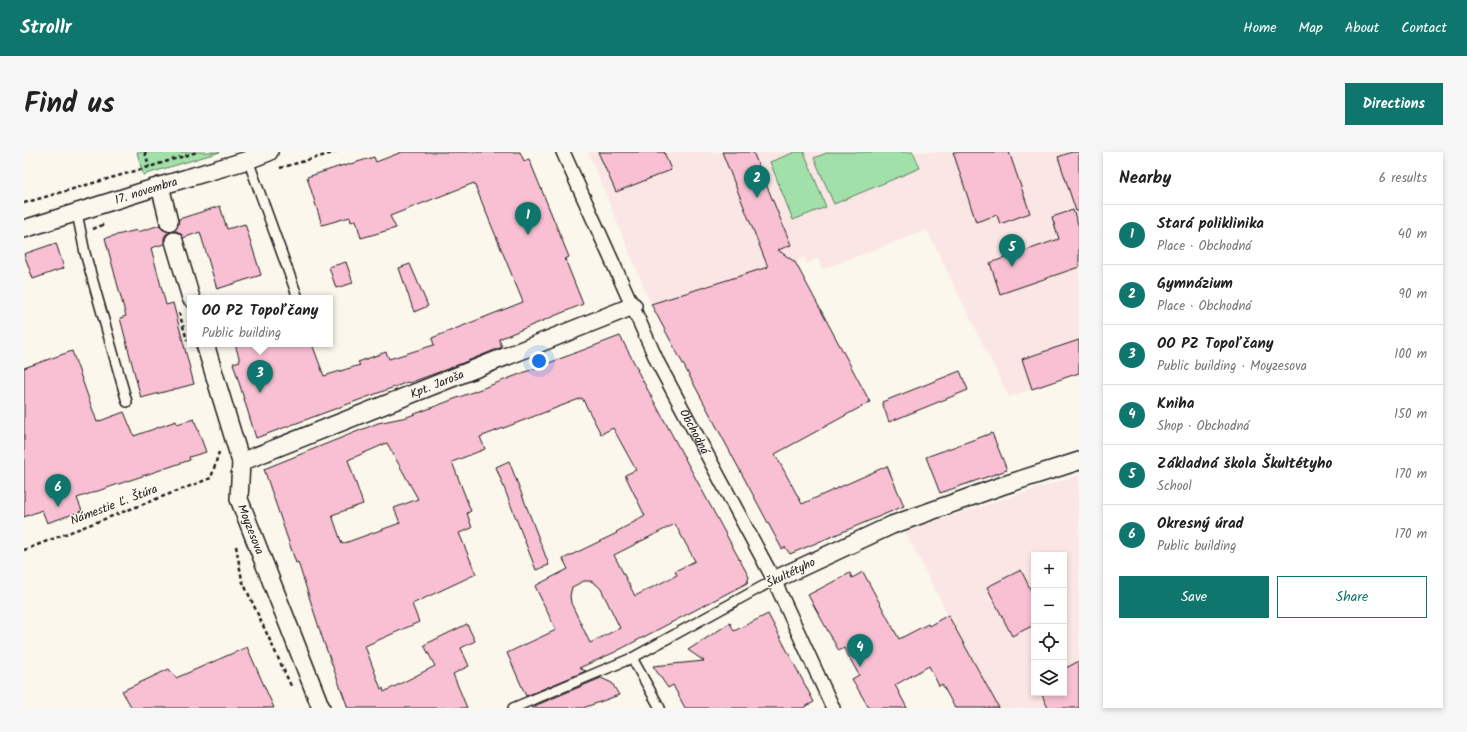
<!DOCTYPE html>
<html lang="en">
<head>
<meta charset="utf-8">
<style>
	:root { --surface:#fff; --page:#f6f6f6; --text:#222; --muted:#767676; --line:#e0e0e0; --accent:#0f766e }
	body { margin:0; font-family:Kalam,sans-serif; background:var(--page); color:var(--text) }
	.controls { position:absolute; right:12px; bottom:12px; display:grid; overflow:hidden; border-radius:0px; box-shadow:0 2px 6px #0003 }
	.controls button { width:36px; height:36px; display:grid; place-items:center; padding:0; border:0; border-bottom:1px solid var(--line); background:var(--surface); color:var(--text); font:20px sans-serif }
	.you { position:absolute; left:515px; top:209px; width:14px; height:14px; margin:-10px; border:3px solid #fff; border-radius:50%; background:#1a73e8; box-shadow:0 0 0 6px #1a73e833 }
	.badge { display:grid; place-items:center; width:26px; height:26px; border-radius:50%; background:var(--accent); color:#fff; font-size:13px; font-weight:700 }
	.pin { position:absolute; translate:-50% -33px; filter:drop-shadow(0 1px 2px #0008) }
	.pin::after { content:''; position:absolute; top:21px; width:14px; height:12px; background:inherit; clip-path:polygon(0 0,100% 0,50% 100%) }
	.popup { position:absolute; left:163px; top:143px; width:146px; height:52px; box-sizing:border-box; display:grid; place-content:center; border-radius:0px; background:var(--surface); filter:drop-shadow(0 1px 3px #0005); font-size:13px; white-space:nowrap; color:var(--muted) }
	.popup b { font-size:15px; color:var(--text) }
	.popup::after { content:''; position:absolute; left:50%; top:100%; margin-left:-8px; border:8px solid transparent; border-top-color:var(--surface) }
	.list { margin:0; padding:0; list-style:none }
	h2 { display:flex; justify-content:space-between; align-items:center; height:52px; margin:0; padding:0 16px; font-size:17px }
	h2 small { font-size:13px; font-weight:400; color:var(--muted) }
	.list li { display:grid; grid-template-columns:26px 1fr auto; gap:12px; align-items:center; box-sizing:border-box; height:60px; padding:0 16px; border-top:1px solid var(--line) }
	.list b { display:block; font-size:15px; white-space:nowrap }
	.list p { margin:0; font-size:13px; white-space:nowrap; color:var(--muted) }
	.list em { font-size:13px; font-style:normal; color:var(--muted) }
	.actions { display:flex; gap:8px; padding:12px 16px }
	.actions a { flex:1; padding:9px 0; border:1px solid var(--accent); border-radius:0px; text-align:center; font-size:14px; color:var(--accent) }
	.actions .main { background:var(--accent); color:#fff }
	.icon { flex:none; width:22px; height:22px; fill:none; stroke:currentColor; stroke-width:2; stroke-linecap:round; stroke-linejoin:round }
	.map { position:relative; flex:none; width:1055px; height:556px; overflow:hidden; border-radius:0px }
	header { display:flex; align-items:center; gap:24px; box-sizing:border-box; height:56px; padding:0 20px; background:var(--accent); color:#fff }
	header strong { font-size:19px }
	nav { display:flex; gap:22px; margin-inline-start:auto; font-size:14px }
	.intro { display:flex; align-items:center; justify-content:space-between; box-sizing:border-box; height:96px; padding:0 24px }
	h1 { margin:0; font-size:28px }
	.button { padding:10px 18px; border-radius:0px; background:var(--accent); color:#fff; font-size:14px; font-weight:700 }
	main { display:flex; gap:24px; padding:0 24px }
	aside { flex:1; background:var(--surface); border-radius:0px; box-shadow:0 2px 6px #0003 }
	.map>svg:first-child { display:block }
	.built { fill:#fae6e4; fill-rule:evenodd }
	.green { fill:#a1e1a9; stroke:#5e7e62 }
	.building { fill:#f9c0d3; stroke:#1c1c1c; fill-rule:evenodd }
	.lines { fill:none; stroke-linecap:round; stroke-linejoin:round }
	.service-casing { stroke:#1c1c1c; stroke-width:12 }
	.pedestrian-casing { stroke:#1c1c1c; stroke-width:16 }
	.minor-casing { stroke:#1c1c1c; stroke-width:20 }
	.path { stroke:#1c1c1c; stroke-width:2.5; stroke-dasharray:4 3; stroke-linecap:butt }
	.service { stroke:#fbf7ec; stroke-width:9 }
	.pedestrian { stroke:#fbf7ec; stroke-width:13 }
	.minor { stroke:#fbf7ec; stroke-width:17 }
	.labels { text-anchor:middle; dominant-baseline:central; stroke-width:3; stroke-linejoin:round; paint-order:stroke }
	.street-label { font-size:12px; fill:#1c1c1c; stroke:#fbf7ec }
</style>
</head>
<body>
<header>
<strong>Strollr</strong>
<nav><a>Home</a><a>Map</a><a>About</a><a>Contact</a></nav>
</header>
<div class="intro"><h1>Find us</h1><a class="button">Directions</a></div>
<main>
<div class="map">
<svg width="1055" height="556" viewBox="0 0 1055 556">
	<rect width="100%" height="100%" fill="#fbf7ec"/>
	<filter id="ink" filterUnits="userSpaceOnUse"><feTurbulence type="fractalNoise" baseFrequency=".025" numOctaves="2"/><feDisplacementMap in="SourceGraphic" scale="8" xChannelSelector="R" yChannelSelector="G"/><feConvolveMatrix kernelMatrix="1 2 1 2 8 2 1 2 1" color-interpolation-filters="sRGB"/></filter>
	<g filter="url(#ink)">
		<g class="built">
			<path d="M564,0H1055V221L985,245L903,78L798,117L794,106L783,112L780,105L771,110L767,108L627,152Z"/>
			<path d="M1055,323V556H975L924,463L881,379ZM1010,403H1040V541H1010Z"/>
		</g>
		<g class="green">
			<path d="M113,0H196L119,23Z"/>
			<path d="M771,0H780L802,55L769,68L746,10Z"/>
			<path d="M805,0H889L896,16L810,52L790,6Z"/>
		</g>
		<g class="building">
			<path d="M378,0H496L500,9L505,7L545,105L541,107L559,152L475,187L478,195L426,216L385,231L384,230L232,286L209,211L216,209L211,192H288L300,224L336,213L334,210L362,200L365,207L410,193L408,186L499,150L450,31L366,64L372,76L337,86L332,68L327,70L326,65L298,73L283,25L320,13V14L350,5L352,10Z"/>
			<path d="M574,0H640L647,18L592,40Z"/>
			<path d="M698,0H729L767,93L754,98L771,110L846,250L751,302L778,352L863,314L880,354L766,402L761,395L758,397L627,152L744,115Z"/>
			<path d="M929,0H985L1006,61L976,72L973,63L952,70Z"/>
			<path d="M1048,0H1055V59H1052L1034,5Z"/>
			<path d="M196,54L203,77L221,72L237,123L193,137L176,80L159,86L157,82L153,79H148L152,77L154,73L155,67Z"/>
			<path d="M1049,58L1055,75V115L976,142L966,111L1035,87L1028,65Z"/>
			<path d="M136,73L138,77L142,79L147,80L142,82L140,86V92L127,96L142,153L149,151L170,232L117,246L96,166L102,164L81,86L113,78L114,80Z"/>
			<path d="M32,91L40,116L9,127L0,102Z"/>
			<path d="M322,110L329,131L312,136L305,115Z"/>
			<path d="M386,112L404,154L390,160L375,116Z"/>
			<path d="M596,184L614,218H613L725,425L723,431L589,501L555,516L562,519L502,544L483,501L532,478L511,434L544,417L539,407L593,381L592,380L621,364L601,323L612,318L589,276L577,282L558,246L456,285L461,297L428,310L447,359L443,361L448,376L435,381L452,422L388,452L395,470L341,494L357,537L359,536L360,540L411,514L400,493L443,472L451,489L437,496L445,514L429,522L443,556H324L299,488L274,410L272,411L240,317L354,271L383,265ZM363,291L394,347L370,356L376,371L318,392L308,363L339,352L324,308ZM651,372L671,409L651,419L653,423L611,444L590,403ZM560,429H567L573,433L577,437L596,476L566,491L547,451L546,444L548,435Z"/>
			<path d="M1055,188V221L1008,237L998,207Z"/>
			<path d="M48,199L73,270L100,260L110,284L152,269L153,272L170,267L182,300L165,305L166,308L53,346L58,359L23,371L18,358L0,365V216Z"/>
			<path d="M936,219L944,238L865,270L858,250Z"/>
			<path d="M968,281L983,318L916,341L902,305Z"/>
			<path d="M485,309L525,413L512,418L472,315Z"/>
			<path d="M997,418L1010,445V473L988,484L963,435Z"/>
			<path d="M839,420L875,487L904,472L905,474L924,463L975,556H931L918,532L915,534L905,514L871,533L883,556H845L828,527L835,523L820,496L815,499L784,443L826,421L828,426Z"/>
			<path d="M744,462L790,550L779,556H661L649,533L644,536L629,514L680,509L664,498L706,471L710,479Z"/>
			<path d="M223,495L250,556H108L98,539L145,517L152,526Z"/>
			<path d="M1055,509V556H1024L1017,541H1040V517Z"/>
			<path d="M577,526L588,531L595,543L559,556H508V555Z"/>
		</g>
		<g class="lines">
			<g class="service-casing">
				<g id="service">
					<path d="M224,8L274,146"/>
					<path d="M53,61L61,101L103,250"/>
					<path d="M608,506L636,556"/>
					<path d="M489,556L608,506L750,428"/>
				</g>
			</g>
			<g class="pedestrian-casing">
				<g id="pedestrian">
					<path id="s1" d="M539,0L634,211L750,428L809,556"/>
				</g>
			</g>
			<g class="minor-casing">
				<g id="minor">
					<path d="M136,34L145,70"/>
					<path id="s2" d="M0,77L136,34L224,8L245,0"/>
					<path d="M150,89L167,146"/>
					<path id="s3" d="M181,192L217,310L215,347L297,556"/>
					<path id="s4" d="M217,310L609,154"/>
					<path d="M750,428L868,373L977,334L1055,309"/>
				</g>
			</g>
			<g class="path">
				<path d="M121,0L125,15"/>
				<path d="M256,16L312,0"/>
				<path d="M0,51L125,15L173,0"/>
				<path d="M69,77L81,72"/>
				<path d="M155,160L163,188"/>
				<path d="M212,394L218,428L268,536"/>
				<path d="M0,398L187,326L195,300"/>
			</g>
			<use href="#service" class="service"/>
			<use href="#pedestrian" class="pedestrian"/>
			<use href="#minor" class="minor"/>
		</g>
	</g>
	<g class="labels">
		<g class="street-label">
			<text stroke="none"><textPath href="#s2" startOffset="128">17. novembra</textPath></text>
			<text stroke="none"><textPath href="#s4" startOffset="211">Kpt. Jaroša</textPath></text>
			<text stroke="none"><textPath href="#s1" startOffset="309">Obchodná</textPath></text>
			<text transform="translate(90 353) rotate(-21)">Námestie Ľ. Štúra</text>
			<text stroke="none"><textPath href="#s3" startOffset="193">Moyzesova</textPath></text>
			<text transform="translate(767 421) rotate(-26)">Škultétyho</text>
		</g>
	</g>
</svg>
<div class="controls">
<button>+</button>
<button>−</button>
<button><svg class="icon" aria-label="locate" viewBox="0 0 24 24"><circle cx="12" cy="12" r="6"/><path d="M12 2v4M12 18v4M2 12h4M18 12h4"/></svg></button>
<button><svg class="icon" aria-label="layers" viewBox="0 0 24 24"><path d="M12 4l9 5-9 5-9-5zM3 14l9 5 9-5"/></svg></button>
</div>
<div class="you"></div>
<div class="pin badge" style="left:504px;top:83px">1</div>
<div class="pin badge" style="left:733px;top:46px">2</div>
<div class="pin badge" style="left:236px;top:241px">3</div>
<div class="popup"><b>OO PZ Topoľčany</b>Public building</div>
<div class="pin badge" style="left:836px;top:515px">4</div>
<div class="pin badge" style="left:988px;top:115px">5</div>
<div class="pin badge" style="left:34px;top:355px">6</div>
</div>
<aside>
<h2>Nearby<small>6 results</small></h2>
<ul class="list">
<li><span class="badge">1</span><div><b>Stará poliklinika</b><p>Place · Obchodná</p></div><em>40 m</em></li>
<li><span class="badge">2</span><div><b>Gymnázium</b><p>Place · Obchodná</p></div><em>90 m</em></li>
<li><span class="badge">3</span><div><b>OO PZ Topoľčany</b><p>Public building · Moyzesova</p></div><em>100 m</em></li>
<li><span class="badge">4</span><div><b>Kniha</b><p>Shop · Obchodná</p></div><em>150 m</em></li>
<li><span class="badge">5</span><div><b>Základná škola Škultétyho</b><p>School</p></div><em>170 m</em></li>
<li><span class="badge">6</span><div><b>Okresný úrad</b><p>Public building</p></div><em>170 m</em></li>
</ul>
<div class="actions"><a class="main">Save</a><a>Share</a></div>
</aside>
</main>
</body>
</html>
